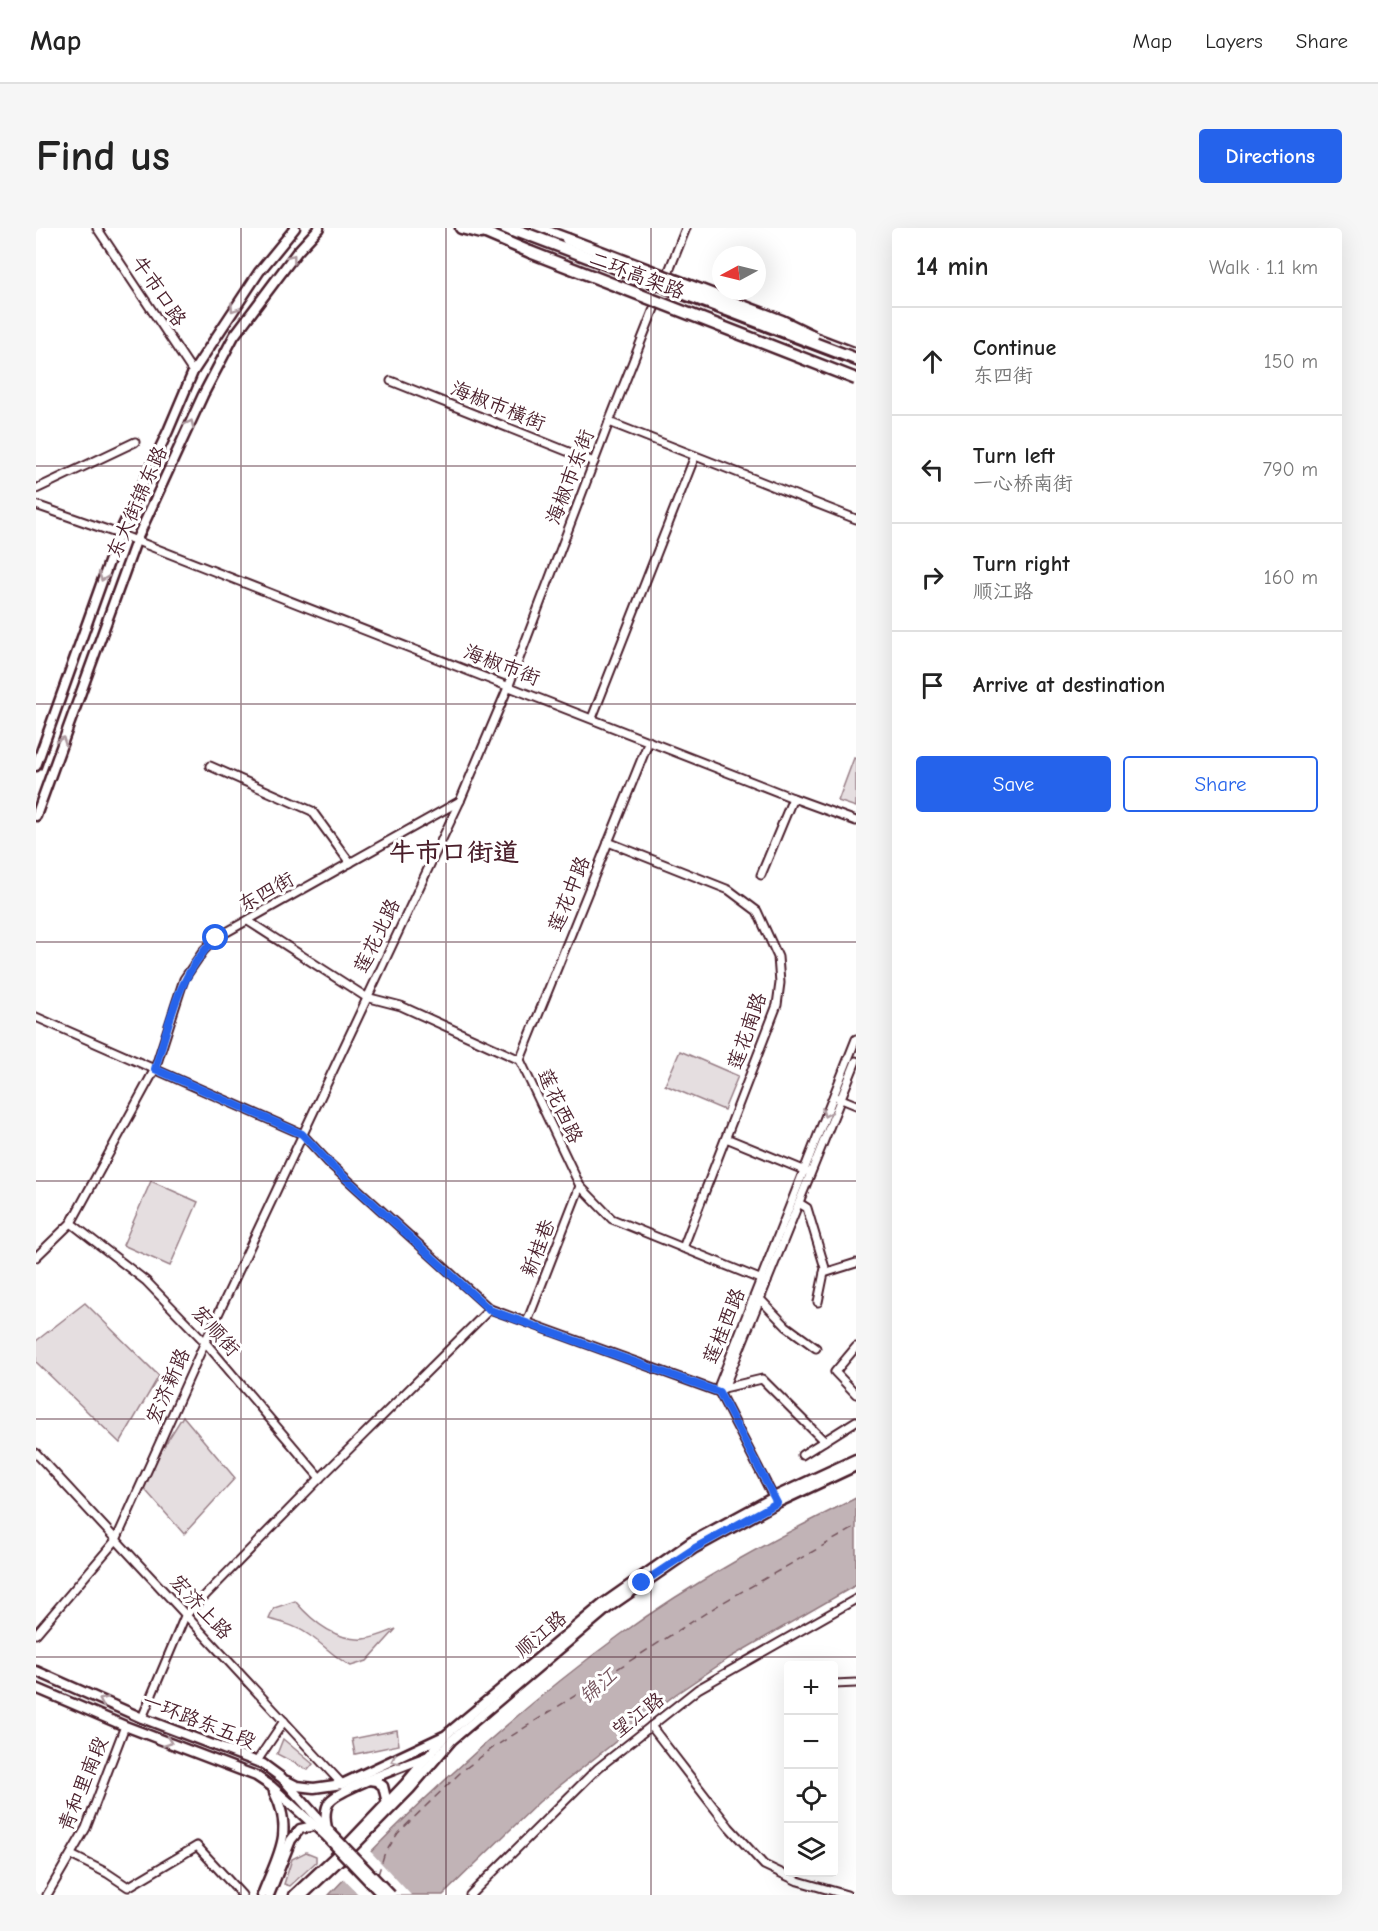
<!DOCTYPE html>
<html lang="en">
<head>
<meta charset="utf-8">
<style>
	:root { --surface:#fff; --page:#f6f6f6; --text:#222; --muted:#767676; --line:#e0e0e0; --accent:#2563eb }
	body { margin:0; font-family:"Comic Neue","LXGW WenKai TC",sans-serif; background:var(--page); color:var(--text) }
	.controls { position:absolute; right:18px; bottom:18px; display:grid; overflow:hidden; border-radius:6px; box-shadow:0 6px 24px #0002 }
	.controls button { width:54px; height:54px; display:grid; place-items:center; padding:0; border:0; border-bottom:2px solid var(--line); background:var(--surface); color:var(--text); font:30px sans-serif }
	.compass { position:absolute; left:676px; top:18px; width:54px; height:54px; border-radius:50%; background:var(--surface); box-shadow:0 6px 24px #0002; rotate:263deg }
	.stop { position:absolute; width:18px; height:18px; margin:-14px; border:4px solid #2563eb; border-radius:50%; background:#fff }
	.stop.end { background:#2563eb; border-color:#fff; box-shadow:0 2px 6px #0008 }
	.list { margin:0; padding:0; list-style:none }
	h2 { display:flex; justify-content:space-between; align-items:center; height:78px; margin:0; padding:0 24px; font-size:26px }
	h2 small { font-size:20px; font-weight:400; color:var(--muted) }
	.list li { display:grid; grid-template-columns:39px 1fr auto; gap:18px; align-items:center; box-sizing:border-box; height:108px; padding:0 24px; border-top:2px solid var(--line) }
	.list b { display:block; font-size:22px; white-space:nowrap }
	.list p { margin:0; font-size:20px; white-space:nowrap; color:var(--muted) }
	.list em { font-size:20px; font-style:normal; color:var(--muted) }
	.actions { display:flex; gap:12px; padding:18px 24px }
	.actions a { flex:1; padding:14px 0; border:2px solid var(--accent); border-radius:6px; text-align:center; font-size:21px; color:var(--accent) }
	.actions .main { background:var(--accent); color:#fff }
	.icon { flex:none; width:33px; height:33px; fill:none; stroke:currentColor; stroke-width:2; stroke-linecap:round; stroke-linejoin:round }
	.map { position:relative; flex:none; width:820px; height:1667px; overflow:hidden; border-radius:6px }
	header { display:flex; align-items:center; gap:36px; box-sizing:border-box; height:84px; padding:0 30px; background:var(--surface); border-bottom:2px solid var(--line) }
	header strong { font-size:28px }
	nav { display:flex; gap:33px; margin-inline-start:auto; font-size:21px }
	.intro { display:flex; align-items:center; justify-content:space-between; box-sizing:border-box; height:144px; padding:0 36px }
	h1 { margin:0; font-size:42px }
	.button { padding:15px 27px; border-radius:6px; background:var(--accent); color:#fff; font-size:21px; font-weight:700 }
	main { display:flex; gap:36px; padding:0 36px }
	aside { flex:1; background:var(--surface); border-radius:6px; box-shadow:0 6px 24px #0002 }
	.map>svg:first-child { display:block }
	.green { fill:#e5dee0; stroke:#987e86; stroke-width:1.5 }
	.water { fill:#c1b3b6; stroke:#91787e; stroke-width:1.5 }
	.pier { fill:#fff }
	.lines { fill:none; stroke-linecap:round; stroke-linejoin:round }
	.ferry { stroke:#74535c; stroke-width:1.5; stroke-dasharray:8 6; stroke-linecap:butt }
	.minor-casing { stroke:#4a1f2b; stroke-width:11 }
	.major-casing { stroke:#4a1f2b; stroke-width:13 }
	.highway-casing { stroke:#4a1f2b; stroke-width:15 }
	.minor { stroke:#fff; stroke-width:7 }
	.major { stroke:#fff; stroke-width:8 }
	.highway { stroke:#fff; stroke-width:10 }
	.major-bridge-casing { stroke:#4a1f2b; stroke-width:13; stroke-linecap:butt }
	.highway-bridge-casing { stroke:#4a1f2b; stroke-width:15; stroke-linecap:butt }
	.major-bridge { stroke:#fff; stroke-width:8 }
	.highway-bridge { stroke:#fff; stroke-width:10 }
	.oneway { stroke:#ae9aa0 }
	.route { stroke:#2563eb; stroke-width:8 }
	.grid { fill:none; stroke:#4a1f2b; stroke-width:1.5; stroke-opacity:0.55 }
	.labels { text-anchor:middle; dominant-baseline:central; stroke-width:6; stroke-linejoin:round; paint-order:stroke }
	.street-label { font-size:20px; fill:#4a1f2b; stroke:#fff }
	.water-label { font-size:21px; font-style:italic; fill:#74535c; stroke:#fff }
	.district-label { font-size:26px; font-weight:bold; fill:#4a1f2b; stroke:#fff }
</style>
</head>
<body>
<header>
<strong>Map</strong>
<nav><a>Map</a><a>Layers</a><a>Share</a></nav>
</header>
<div class="intro"><h1>Find us</h1><a class="button">Directions</a></div>
<main>
<div class="map">
<svg width="820" height="1667" viewBox="0 0 820 1667">
	<rect width="100%" height="100%" fill="#fff"/>
	<filter id="ink" filterUnits="userSpaceOnUse"><feTurbulence type="fractalNoise" baseFrequency=".0167" numOctaves="2"/><feDisplacementMap in="SourceGraphic" scale="12" xChannelSelector="R" yChannelSelector="G"/><feConvolveMatrix kernelMatrix="1 2 1 2 8 2 1 2 1" color-interpolation-filters="sRGB"/></filter>
	<g filter="url(#ink)">
		<g class="green">
			<path d="M818,530L820,531V579L802,573Z"/>
			<path d="M644,823L702,848L688,882L629,857Z"/>
			<path d="M115,953L162,974L134,1038L87,1017Z"/>
			<path d="M49,1075L123,1148L84,1215L0,1134V1113Z"/>
			<path d="M147,1188L199,1250L148,1306L104,1256Z"/>
			<path d="M259,1373C276,1393 300,1413 328,1411C339,1410 350,1405 360,1401L331,1433L315,1438C299,1430 288,1417 273,1407C261,1398 247,1395 233,1391L238,1380Z"/>
			<path d="M361,1502L363,1517L319,1526L316,1511Z"/>
			<path d="M247,1511L277,1536L272,1542L241,1526Z"/>
			<path d="M270,1624L280,1628V1634L254,1658L248,1656L256,1631Z"/>
		</g>
		<path class="water" d="M820,1270V1357L695,1429L640,1466L503,1574L407,1667H293C382,1573 480,1483 584,1407C658,1353 739,1310 820,1270Z"/>
		<path class="pier" d="M333,1622L375,1667H323L306,1649Z"/>
		<g class="lines">
			<path class="ferry" d="M342,1647L348,1627L362,1605L426,1543L458,1519L684,1376L820,1299"/>
			<g class="minor-casing">
				<g id="minor">
					<path d="M61,0L157,144"/>
					<path d="M355,153L558,234"/>
					<path d="M573,194L820,291"/>
					<path d="M0,261L99,214"/>
					<path d="M0,277L83,306L757,570L820,593"/>
					<path d="M556,490L659,228"/>
					<path d="M174,538L276,583L314,635"/>
					<path d="M572,614L693,662L721,683L742,729L744,755L741,777L647,1020"/>
					<path d="M725,647L757,570"/>
					<path d="M212,693L330,769L365,778L484,832L544,958L576,991L731,1054"/>
					<path d="M0,789L266,906L293,935L454,1081L683,1164L739,1272"/>
					<path d="M484,832L613,513"/>
					<path d="M803,870L820,877"/>
					<path d="M690,910L770,943"/>
					<path d="M763,975L771,980L789,1040L782,1074"/>
					<path d="M35,995L110,1053L169,1114L284,1250"/>
					<path d="M0,1029L35,995L119,841L148,751L168,722L180,710L424,573"/>
					<path d="M788,1045L820,1035"/>
					<path d="M724,1071L750,1098L780,1120"/>
					<path d="M491,1094L544,958"/>
					<path d="M820,1119L799,1144L820,1166"/>
					<path d="M688,1160L726,1151L788,1213"/>
					<path d="M683,1164V1157L820,811"/>
					<path d="M683,1164L688,1160L820,833"/>
					<path d="M0,1225L306,1556"/>
					<path d="M766,1227L820,1193"/>
					<path d="M0,1406L80,1312L169,1114L424,573L473,457L573,194L650,0"/>
					<path d="M798,1456L820,1455"/>
					<path d="M106,1490L149,1388L284,1250L454,1081"/>
					<path d="M615,1498L693,1599L728,1637L762,1653L811,1667"/>
					<path d="M221,1533L248,1493"/>
					<path d="M35,1627L71,1645L92,1659L161,1618L206,1667"/>
					<path d="M11,1667L50,1600L89,1498"/>
					<path d="M434,1667L562,1540L662,1461L820,1371"/>
				</g>
			</g>
			<g class="major-casing">
				<g id="major">
					<path d="M602,61L820,144"/>
					<path d="M773,107L820,125"/>
					<path d="M0,538L83,306L132,203L157,144L223,44L259,0"/>
					<path d="M0,588L100,313L167,167L198,108L261,24L283,0"/>
					<path d="M0,1443L106,1490L227,1536L246,1550L294,1604"/>
					<path d="M0,1460L89,1498L220,1548L235,1558L289,1607"/>
					<path d="M333,1552L340,1553L347,1558L351,1575"/>
					<path d="M251,1553L261,1558L278,1560L306,1556L408,1508"/>
					<path d="M291,1600C289,1591 288,1581 294,1573C305,1560 374,1536 393,1528"/>
					<path d="M226,1667C241,1628 259,1605 238,1564"/>
					<path d="M233,1667L255,1612L264,1601L278,1598"/>
					<path d="M258,1667L306,1622L369,1556L411,1506L568,1375L655,1314L738,1269L820,1231"/>
					<path d="M267,1667L310,1626L374,1561L416,1512L572,1380L659,1320L741,1275L820,1238"/>
				</g>
			</g>
			<g class="highway-casing">
				<g id="highway">
					<path d="M425,0L445,5"/>
					<path d="M438,0L494,24"/>
					<path d="M501,0L531,11"/>
				</g>
			</g>
			<use href="#minor" class="minor"/>
			<use href="#major" class="major"/>
			<use href="#highway" class="highway"/>
			<g class="major-bridge-casing">
				<g id="major-bridge">
					<path d="M294,1604L355,1667"/>
					<path d="M289,1607L346,1667"/>
				</g>
			</g>
			<g class="highway-bridge-casing">
				<g id="highway-bridge">
					<path d="M483,3L820,131"/>
					<path d="M531,11L746,93L777,108"/>
					<path d="M494,24L820,151"/>
				</g>
			</g>
			<use href="#major-bridge" class="major-bridge"/>
			<use href="#highway-bridge" class="highway-bridge"/>
		</g>
		<defs><path id="oneway-chevron" d="M-2-3.5L2.5 0L-2 3.5" fill="none" stroke-width="1.6" stroke-linecap="round" stroke-linejoin="round" transform="scale(1.5)"/></defs>
		<g class="oneway">
			<use href="#oneway-chevron" transform="translate(256 30) rotate(-52)"/>
			<use href="#oneway-chevron" transform="translate(198 80) rotate(124)"/>
			<use href="#oneway-chevron" transform="translate(154 196) rotate(-65)"/>
			<use href="#oneway-chevron" transform="translate(67 349) rotate(110)"/>
			<use href="#oneway-chevron" transform="translate(26 513) rotate(-70)"/>
			<use href="#oneway-chevron" transform="translate(790 885) rotate(112)"/>
			<use href="#oneway-chevron" transform="translate(67 1473) rotate(-156)"/>
			<use href="#oneway-chevron" transform="translate(132 1514) rotate(20)"/>
			<use href="#oneway-chevron" transform="translate(359 1532) rotate(155)"/>
		</g>
	</g>
	<g class="lines" filter="url(#ink)">
		<path class="route" d="M180,710C142,746 134,793 119,841L266,906L293,935L454,1082L683,1164L741,1275L659,1320L606,1355"/>
	</g>
	<path class="grid" d="M205,0V1667M410,0V1667M615,0V1667M0,238H820M0,476H820M0,714H820M0,953H820M0,1191H820M0,1429H820"/>
	<g class="labels">
		<g class="street-label">
			<text transform="translate(601 47) rotate(21)">二环高架路</text>
			<text transform="translate(123 63) rotate(56)">牛市口路</text>
			<text transform="translate(462 178) rotate(22)">海椒市横街</text>
			<text transform="translate(534 249) rotate(-69)">海椒市东街</text>
			<text transform="translate(101 274) rotate(-66)">东大街锦东路</text>
			<text transform="translate(466 437) rotate(21)">海椒市街</text>
			<text transform="translate(230 664) rotate(-29)">东四街</text>
			<text transform="translate(533 666) rotate(-68)">莲花中路</text>
			<text transform="translate(341 708) rotate(-64)">莲花北路</text>
			<text transform="translate(711 803) rotate(-71)">莲花南路</text>
			<text transform="translate(524 878) rotate(65)">莲花西路</text>
			<text transform="translate(502 1020) rotate(-69)">新桂巷</text>
			<text transform="translate(688 1098) rotate(-68)">莲桂西路</text>
			<text transform="translate(180 1103) rotate(48)">宏顺街</text>
			<text transform="translate(132 1158) rotate(-66)">宏济新路</text>
			<text transform="translate(165 1379) rotate(47)">宏济上路</text>
			<text transform="translate(505 1406) rotate(-40)">顺江路</text>
			<text transform="translate(602 1487) rotate(-38)">望江路</text>
			<text transform="translate(163 1493) rotate(21)">一环路东五段</text>
			<text transform="translate(47 1556) rotate(-68)">青和里南段</text>
		</g>
		<g class="water-label">
			<text transform="translate(562 1458) rotate(-41)">锦江</text>
		</g>
		<g class="district-label">
			<text x="418" y="625">牛市口街道</text>
		</g>
	</g>
</svg>
<div class="controls">
<button>+</button>
<button>−</button>
<button><svg class="icon" aria-label="locate" viewBox="0 0 24 24"><circle cx="12" cy="12" r="6"/><path d="M12 2v4M12 18v4M2 12h4M18 12h4"/></svg></button>
<button><svg class="icon" aria-label="layers" viewBox="0 0 24 24"><path d="M12 4l9 5-9 5-9-5zM3 14l9 5 9-5"/></svg></button>
</div>
<svg class="compass" viewBox="-18 -18 36 36"><path d="M0-13l5 13h-10z" fill="#e53935"/><path d="M0 13l5-13h-10z" fill="#767676"/></svg>
<div class="stop" style="left:180px;top:710px"></div>
<div class="stop end" style="left:606px;top:1355px"></div>
</div>
<aside>
<h2>14 min<small>Walk · 1.1 km</small></h2>
<ul class="list">
<li><svg class="icon" aria-label="ahead" viewBox="0 0 24 24"><path d="M12 20V5M6 11l6-6 6 6"/></svg><div><b>Continue</b><p>东四街</p></div><em>150 m</em></li>
<li><svg class="icon" aria-label="left" viewBox="0 0 24 24"><path d="M17 20v-9H6M10 6l-5 5 5 5"/></svg><div><b>Turn left</b><p>一心桥南街</p></div><em>790 m</em></li>
<li><svg class="icon" aria-label="right" viewBox="0 0 24 24"><path d="M7 20v-9h11M14 6l5 5-5 5"/></svg><div><b>Turn right</b><p>顺江路</p></div><em>160 m</em></li>
<li><svg class="icon" aria-label="arrive" viewBox="0 0 24 24"><path d="M6 21V4h12l-3 4 3 4H6"/></svg><div><b>Arrive at destination</b></div></li>
</ul>
<div class="actions"><a class="main">Save</a><a>Share</a></div>
</aside>
</main>
</body>
</html>
